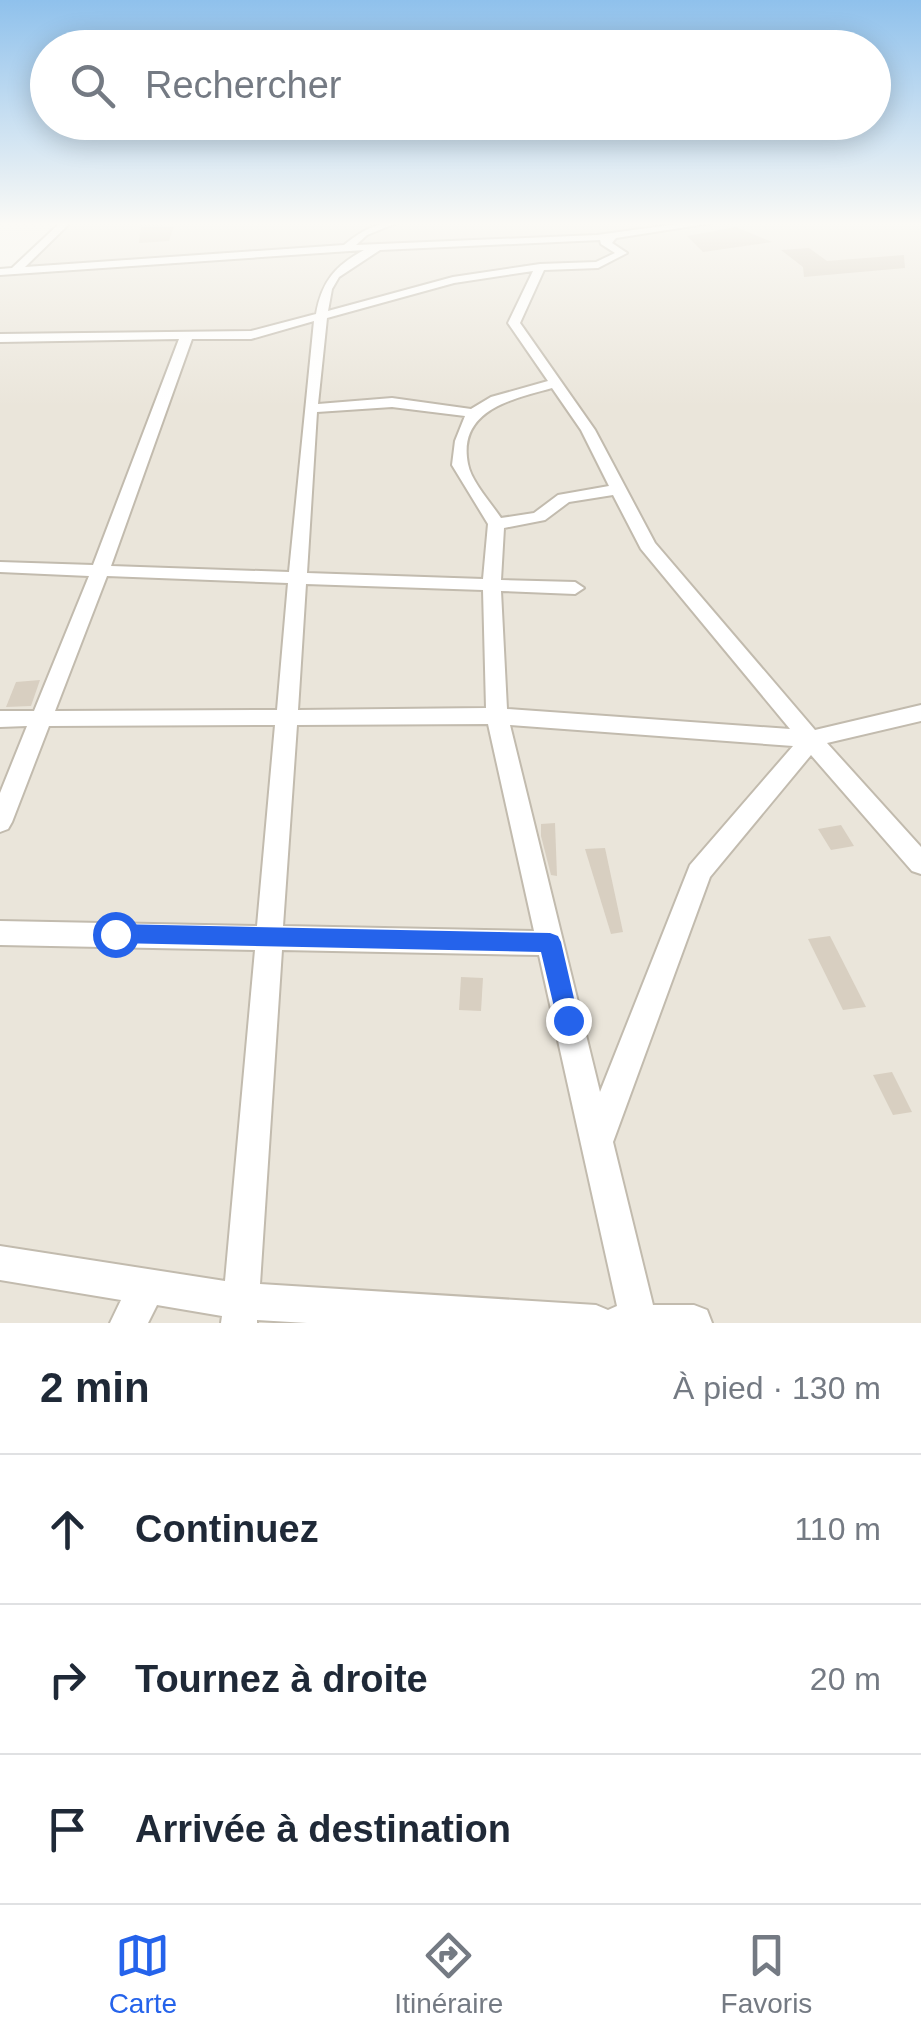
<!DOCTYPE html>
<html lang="fr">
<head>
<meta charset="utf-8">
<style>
	:root { --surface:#fff; --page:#f6f6f7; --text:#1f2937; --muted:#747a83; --line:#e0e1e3; --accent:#2563eb }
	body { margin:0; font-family:Arial,sans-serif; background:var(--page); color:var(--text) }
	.stop { position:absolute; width:30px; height:30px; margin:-22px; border:8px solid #2563eb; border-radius:50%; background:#fff }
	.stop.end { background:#2563eb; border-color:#fff; box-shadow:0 2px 10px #0008 }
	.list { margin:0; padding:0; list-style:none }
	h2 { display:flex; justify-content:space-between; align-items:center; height:130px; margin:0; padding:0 40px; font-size:42px }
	h2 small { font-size:32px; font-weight:400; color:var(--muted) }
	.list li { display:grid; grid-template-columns:65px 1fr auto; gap:30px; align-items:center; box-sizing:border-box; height:150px; padding:0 40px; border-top:2px solid var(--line) }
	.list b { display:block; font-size:38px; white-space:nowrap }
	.list em { font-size:32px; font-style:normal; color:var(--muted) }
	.icon { flex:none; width:55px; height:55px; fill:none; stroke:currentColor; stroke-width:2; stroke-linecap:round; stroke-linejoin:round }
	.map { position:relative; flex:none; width:921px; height:1323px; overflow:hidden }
	.search { position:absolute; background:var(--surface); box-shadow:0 5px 25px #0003; left:30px; right:30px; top:30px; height:110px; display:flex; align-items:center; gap:25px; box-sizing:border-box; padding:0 35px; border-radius:55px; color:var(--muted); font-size:38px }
	.sheet { height:580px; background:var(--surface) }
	nav { display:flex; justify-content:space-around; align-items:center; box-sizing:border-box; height:140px; border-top:2px solid var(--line); background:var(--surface); font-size:28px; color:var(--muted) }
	nav a { display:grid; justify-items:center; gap:5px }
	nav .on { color:var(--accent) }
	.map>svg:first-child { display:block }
	.residential { fill:#eae5da }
	.building { fill:#d8cfc1 }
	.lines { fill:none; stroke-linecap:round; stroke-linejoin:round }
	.minor-casing { stroke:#c2bbae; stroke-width:4 }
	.minor { fill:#fff; fill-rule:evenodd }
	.route { fill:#2563eb }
</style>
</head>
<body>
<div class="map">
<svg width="921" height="1323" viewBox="0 0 921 1323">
	<rect width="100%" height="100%" fill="#f6f3ec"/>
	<path class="residential" d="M67,222H921V1323H0V272L15,271Z"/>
	<g class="building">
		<path d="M141,224L174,226L169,241L139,243Z"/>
		<path d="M736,227L772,242L703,252L687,236Z"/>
		<path d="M809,248L827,261L904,255L905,268L804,277L803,267L781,250Z"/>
		<path d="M40,680L31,706L6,707L16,682Z"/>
		<path d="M555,823L557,876L551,875L541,836V824Z"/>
		<path d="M841,825L854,846L831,850L818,829Z"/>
		<path d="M605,848L623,932L611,934L585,849Z"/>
		<path d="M830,936L866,1007L843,1010L808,939Z"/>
		<path d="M461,977L483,978L481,1011L459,1010Z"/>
		<path d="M892,1072L912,1112L893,1115L873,1075Z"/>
	</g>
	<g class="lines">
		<g class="minor-casing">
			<path id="minor" d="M61,222H71L25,267L344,245C361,231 377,222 399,222L367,235L356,245L597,235L692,222H718L616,238L612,243L627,253L598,268L544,270L520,323L595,430L655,543L815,730L921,705V721L827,743L921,847V874L912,871L811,755L710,877L613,1142L653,1305H694L707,1310L712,1323H307L257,1320V1323H221L222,1316L157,1305L148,1323H110L121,1300L0,1280V1246L225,1281L255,950L0,945V921L257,926L275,725L49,726L12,822L8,829L0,832V793L27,726L0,727V711H34L89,576L0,572V562L93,565L179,339L0,342V334L251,331L316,314C322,281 335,266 364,250L0,275V269L12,268ZM600,240L601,244L615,253L596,262L540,264L453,277L328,311L332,289L339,277L380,250ZM533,271L508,323L548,381L491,397L471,409L392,398L318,404L327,318L454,283ZM314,321L289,572L111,566L192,339H251ZM552,388L581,430L609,486L558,495L534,513L501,518C491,503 471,481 468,464C457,409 514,399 552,388ZM392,407L465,416L455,441L452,465L488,524L483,579L307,573L317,412ZM613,495L641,549L790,729L507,709L501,591L575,594L584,588L575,582L501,580L504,528L545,520L569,502ZM107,576L288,583L277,710L55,711ZM306,584L483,590L486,708L298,710ZM488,724L534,931L283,926L297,725ZM510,725L793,746L690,865L600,1092ZM282,950L539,955L617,1306L608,1310L596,1305L260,1284Z"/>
		</g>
		<use href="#minor" class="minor"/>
	</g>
	<linearGradient id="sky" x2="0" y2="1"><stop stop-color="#8fc1ec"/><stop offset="0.55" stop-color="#fbfaf6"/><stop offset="1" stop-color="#fbfaf6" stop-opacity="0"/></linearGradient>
	<rect width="921" height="407" fill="url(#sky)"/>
	<path class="route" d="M115,924L550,933L558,936L561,942L579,1020L576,1028L568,1032L559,1028L541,952L115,943L104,934Z"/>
</svg>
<div class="stop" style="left:115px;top:934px"></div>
<div class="stop end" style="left:568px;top:1020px"></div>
<div class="search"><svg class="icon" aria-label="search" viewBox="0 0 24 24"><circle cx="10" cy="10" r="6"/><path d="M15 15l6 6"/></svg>Rechercher</div>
</div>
<section class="sheet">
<h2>2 min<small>À pied · 130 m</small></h2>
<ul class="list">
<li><svg class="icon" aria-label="ahead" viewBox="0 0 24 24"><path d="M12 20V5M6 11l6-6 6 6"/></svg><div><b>Continuez</b></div><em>110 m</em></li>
<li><svg class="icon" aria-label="right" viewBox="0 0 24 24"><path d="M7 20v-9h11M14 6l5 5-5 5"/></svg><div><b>Tournez à droite</b></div><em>20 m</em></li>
<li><svg class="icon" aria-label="arrive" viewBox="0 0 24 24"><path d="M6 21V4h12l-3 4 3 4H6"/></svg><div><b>Arrivée à destination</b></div></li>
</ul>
</section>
<nav>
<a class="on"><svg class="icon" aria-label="map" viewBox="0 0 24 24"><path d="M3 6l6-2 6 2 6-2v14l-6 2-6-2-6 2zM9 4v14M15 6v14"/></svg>Carte</a>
<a><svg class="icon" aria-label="directions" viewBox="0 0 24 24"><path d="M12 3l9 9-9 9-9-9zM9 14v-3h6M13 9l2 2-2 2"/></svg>Itinéraire</a>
<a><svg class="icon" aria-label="saved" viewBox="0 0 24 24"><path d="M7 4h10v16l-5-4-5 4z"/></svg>Favoris</a>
</nav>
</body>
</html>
